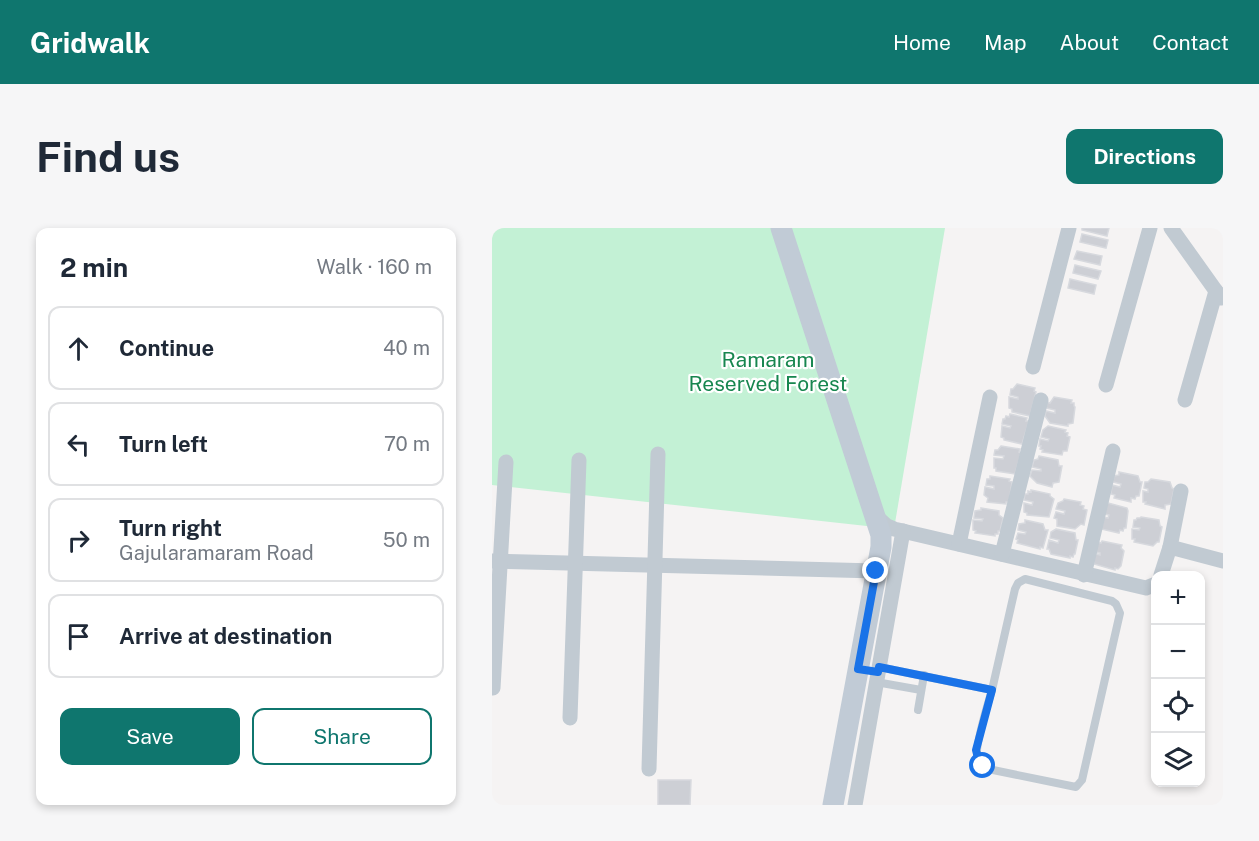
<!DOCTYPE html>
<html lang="en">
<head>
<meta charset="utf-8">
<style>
	:root { --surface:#fff; --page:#f6f6f7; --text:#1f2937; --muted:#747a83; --line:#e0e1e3; --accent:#0f766e }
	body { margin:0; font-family:"Public Sans",sans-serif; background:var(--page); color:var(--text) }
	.controls { position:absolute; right:18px; bottom:18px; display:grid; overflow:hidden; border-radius:12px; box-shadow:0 3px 9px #0003 }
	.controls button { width:54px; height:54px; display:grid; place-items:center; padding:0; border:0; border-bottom:2px solid var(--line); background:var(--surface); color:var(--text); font:30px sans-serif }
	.stop { position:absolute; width:18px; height:18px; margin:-14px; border:4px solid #1a73e8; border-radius:50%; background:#fff }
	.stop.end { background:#1a73e8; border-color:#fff; box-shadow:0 2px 6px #0008 }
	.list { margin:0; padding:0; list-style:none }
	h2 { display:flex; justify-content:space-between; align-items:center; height:78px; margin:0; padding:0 24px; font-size:26px }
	h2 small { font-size:20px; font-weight:400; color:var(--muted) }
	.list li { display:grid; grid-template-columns:39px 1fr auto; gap:18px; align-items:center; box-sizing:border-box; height:84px; margin:0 12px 12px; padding:0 12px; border:2px solid var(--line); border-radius:12px }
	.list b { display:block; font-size:22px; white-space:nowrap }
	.list p { margin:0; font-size:20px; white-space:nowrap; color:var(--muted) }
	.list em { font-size:20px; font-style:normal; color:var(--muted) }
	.actions { display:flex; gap:12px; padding:18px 24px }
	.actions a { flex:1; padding:14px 0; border:2px solid var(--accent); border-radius:12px; text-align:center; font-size:21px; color:var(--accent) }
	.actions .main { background:var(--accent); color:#fff }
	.icon { flex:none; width:33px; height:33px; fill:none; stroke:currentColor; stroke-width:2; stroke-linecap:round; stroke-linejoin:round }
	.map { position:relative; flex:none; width:731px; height:577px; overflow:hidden; border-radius:12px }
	header { display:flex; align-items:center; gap:36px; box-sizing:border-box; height:84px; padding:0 30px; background:var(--accent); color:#fff }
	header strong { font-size:28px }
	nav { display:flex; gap:33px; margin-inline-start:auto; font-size:21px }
	.intro { display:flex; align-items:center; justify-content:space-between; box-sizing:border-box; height:144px; padding:0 36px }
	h1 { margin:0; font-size:42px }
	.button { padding:15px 27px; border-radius:12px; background:var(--accent); color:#fff; font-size:21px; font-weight:700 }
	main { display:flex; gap:36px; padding:0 36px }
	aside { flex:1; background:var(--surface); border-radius:12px; box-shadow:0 3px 9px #0003 }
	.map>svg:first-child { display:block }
	.green { fill:#c3f1d5 }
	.building { fill:#cdcfd5; stroke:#d7d9de; stroke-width:1.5 }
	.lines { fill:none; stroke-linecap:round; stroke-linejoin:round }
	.service { stroke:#c1cad2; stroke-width:8 }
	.minor { stroke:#c1cad2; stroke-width:15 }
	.secondary { stroke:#c1cbd6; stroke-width:21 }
	.route { stroke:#1a73e8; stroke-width:8 }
	.labels { text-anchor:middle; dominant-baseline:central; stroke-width:4.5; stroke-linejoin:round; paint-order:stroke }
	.park-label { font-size:21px; fill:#17864f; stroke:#fff }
</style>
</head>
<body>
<header>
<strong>Gridwalk</strong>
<nav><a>Home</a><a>Map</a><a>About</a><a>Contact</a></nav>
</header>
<div class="intro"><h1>Find us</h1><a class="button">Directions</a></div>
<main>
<aside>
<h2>2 min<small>Walk · 160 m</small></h2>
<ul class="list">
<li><svg class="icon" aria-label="ahead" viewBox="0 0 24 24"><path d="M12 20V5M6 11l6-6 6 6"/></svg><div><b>Continue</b></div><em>40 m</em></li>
<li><svg class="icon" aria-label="left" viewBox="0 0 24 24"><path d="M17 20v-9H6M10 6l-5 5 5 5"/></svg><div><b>Turn left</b></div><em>70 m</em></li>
<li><svg class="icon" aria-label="right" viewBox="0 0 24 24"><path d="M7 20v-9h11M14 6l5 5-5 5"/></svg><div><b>Turn right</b><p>Gajularamaram Road</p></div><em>50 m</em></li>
<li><svg class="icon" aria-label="arrive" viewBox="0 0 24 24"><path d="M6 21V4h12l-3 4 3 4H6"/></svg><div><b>Arrive at destination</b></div></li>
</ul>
<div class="actions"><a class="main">Save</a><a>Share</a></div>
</aside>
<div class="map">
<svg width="731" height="577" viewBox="0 0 731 577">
	<rect width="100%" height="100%" fill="#f5f3f3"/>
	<path class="green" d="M0,0H453L402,301L0,257Z"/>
	<g class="building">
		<path d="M590,0H617L615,8L590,2Z"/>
		<path d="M590,6L616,12L614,20L588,14Z"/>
		<path d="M585,23L610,28L608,37L582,31Z"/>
		<path d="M583,37L609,43L606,51L581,45Z"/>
		<path d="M578,51L604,57L602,66L576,60Z"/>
		<path d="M525,156L543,160L542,163L544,164L538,188L520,184V181L517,180V169L526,171V169L518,167L519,161H521Z"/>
		<path d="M562,169L580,172L579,175H582V178L583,179L581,195L576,196V198L558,195L553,188L554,183L563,185V182L554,180L555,174L558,175Z"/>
		<path d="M518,186L535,190L534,193H537L530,216L512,212V210L509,209L510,198L518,200L519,198L510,196L511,191H513L514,188L517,189Z"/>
		<path d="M556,198L574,202L573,204L576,205L575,208L578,209L575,223H571L570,227L550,224L551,222L548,221L549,218H547L548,211L556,213L557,211L549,209L551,202Z"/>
		<path d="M509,218L528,221L527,224L529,225L523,246L504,243V240H502V230L511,231L512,228L502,227L503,222H506Z"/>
		<path d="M547,228L566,232L567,238H570L567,254L561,255L560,259L545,255L538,248L540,242L549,243V241L540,239L542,232L546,231Z"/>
		<path d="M627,244L646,248L648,254H650L647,268H644L643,271L639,270V274L622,270L623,267L619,266L620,257L628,259L629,256L621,254L622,248L627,247Z"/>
		<path d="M498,248L518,251L517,253L520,254L517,274H514V276L495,274L496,270L492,267L493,259L502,261V258L494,257L495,251H498Z"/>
		<path d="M659,251L678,254L680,260L682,261L679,276L673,277V281L653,276L654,274H651V263L656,264V261L652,260L653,254H656Z"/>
		<path d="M539,262L558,266V268L562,271L557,289L535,287V285L532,284V275L540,277L541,274L532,272L533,266H536V263L539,264Z"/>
		<path d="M572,271L589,274L588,277L592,278L591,281L595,282L592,297L589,296L583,301L565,298V291L562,290L564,284L572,286L573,283L564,281L566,275L571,273Z"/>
		<path d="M616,275L635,280L636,283L634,300H632L631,303L628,302L627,305L609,301L607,288L616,290L617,287L608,285Z"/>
		<path d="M489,280L507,283V287L511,290L508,303H506V306H503V308L483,305L484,303L481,302V292L490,293L491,291L482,290L483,283L489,282Z"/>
		<path d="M649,289L667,292L668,298L670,299L667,314H665L661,318L642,314L643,311H640V301L647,302L648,300L641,299L642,292H644L645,290H648Z"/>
		<path d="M533,292L551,296L553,302H556L551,320L548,319V321L525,315L526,312L524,311L526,305L533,306L534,304L526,302L527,296L533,295Z"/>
		<path d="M564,301L583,305L584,312H586L583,326H582L581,329L578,328V330L559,326L557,321H555L557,312L566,315L567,312L558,310L559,304Z"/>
		<path d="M610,313L630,317L629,320L632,323L629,338L626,341L623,340V342L602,336L601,325L608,327V325L602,324L606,314L609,315Z"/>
		<path d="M166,552H199L198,577H166Z"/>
	</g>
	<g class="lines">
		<g class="service">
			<path d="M387,439L500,462C496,475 481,522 486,532C489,538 495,540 501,542L584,559L590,552L628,385L624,376L620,373L533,351L526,355L523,361L500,462"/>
			<path d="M384,454L429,462"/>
			<path d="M426,482L432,447"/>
		</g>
		<g class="minor">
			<path d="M679,0L729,70"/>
			<path d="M541,139L577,0"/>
			<path d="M614,157L658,0"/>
			<path d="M693,172L724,63"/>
			<path d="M385,289L395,298L402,301L654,360L664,356"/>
			<path d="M467,316L498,169"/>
			<path d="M678,319L689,263"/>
			<path d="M510,326L549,172"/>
			<path d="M0,333L384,343"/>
			<path d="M592,347L621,223"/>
			<path d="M669,347L678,319L731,333"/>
			<path d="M1,460L14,234"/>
			<path d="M78,490L87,232"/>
			<path d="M157,541L166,226"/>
			<path d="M363,577L411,303"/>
		</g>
		<path class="secondary" d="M289,0L389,307V319L341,577"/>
	</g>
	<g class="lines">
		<path class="route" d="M384,343L366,441L386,444L387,439L500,462L484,522L487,534L491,538"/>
	</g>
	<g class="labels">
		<g class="park-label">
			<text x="276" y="131">Ramaram<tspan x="276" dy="24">Reserved Forest</tspan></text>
		</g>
	</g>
</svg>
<div class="controls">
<button>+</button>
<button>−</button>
<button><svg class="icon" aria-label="locate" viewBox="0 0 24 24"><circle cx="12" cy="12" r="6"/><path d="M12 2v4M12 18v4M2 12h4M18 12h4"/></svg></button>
<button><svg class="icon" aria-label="layers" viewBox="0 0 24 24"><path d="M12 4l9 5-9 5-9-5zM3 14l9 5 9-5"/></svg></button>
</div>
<div class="stop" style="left:491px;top:538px"></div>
<div class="stop end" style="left:384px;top:343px"></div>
</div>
</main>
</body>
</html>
